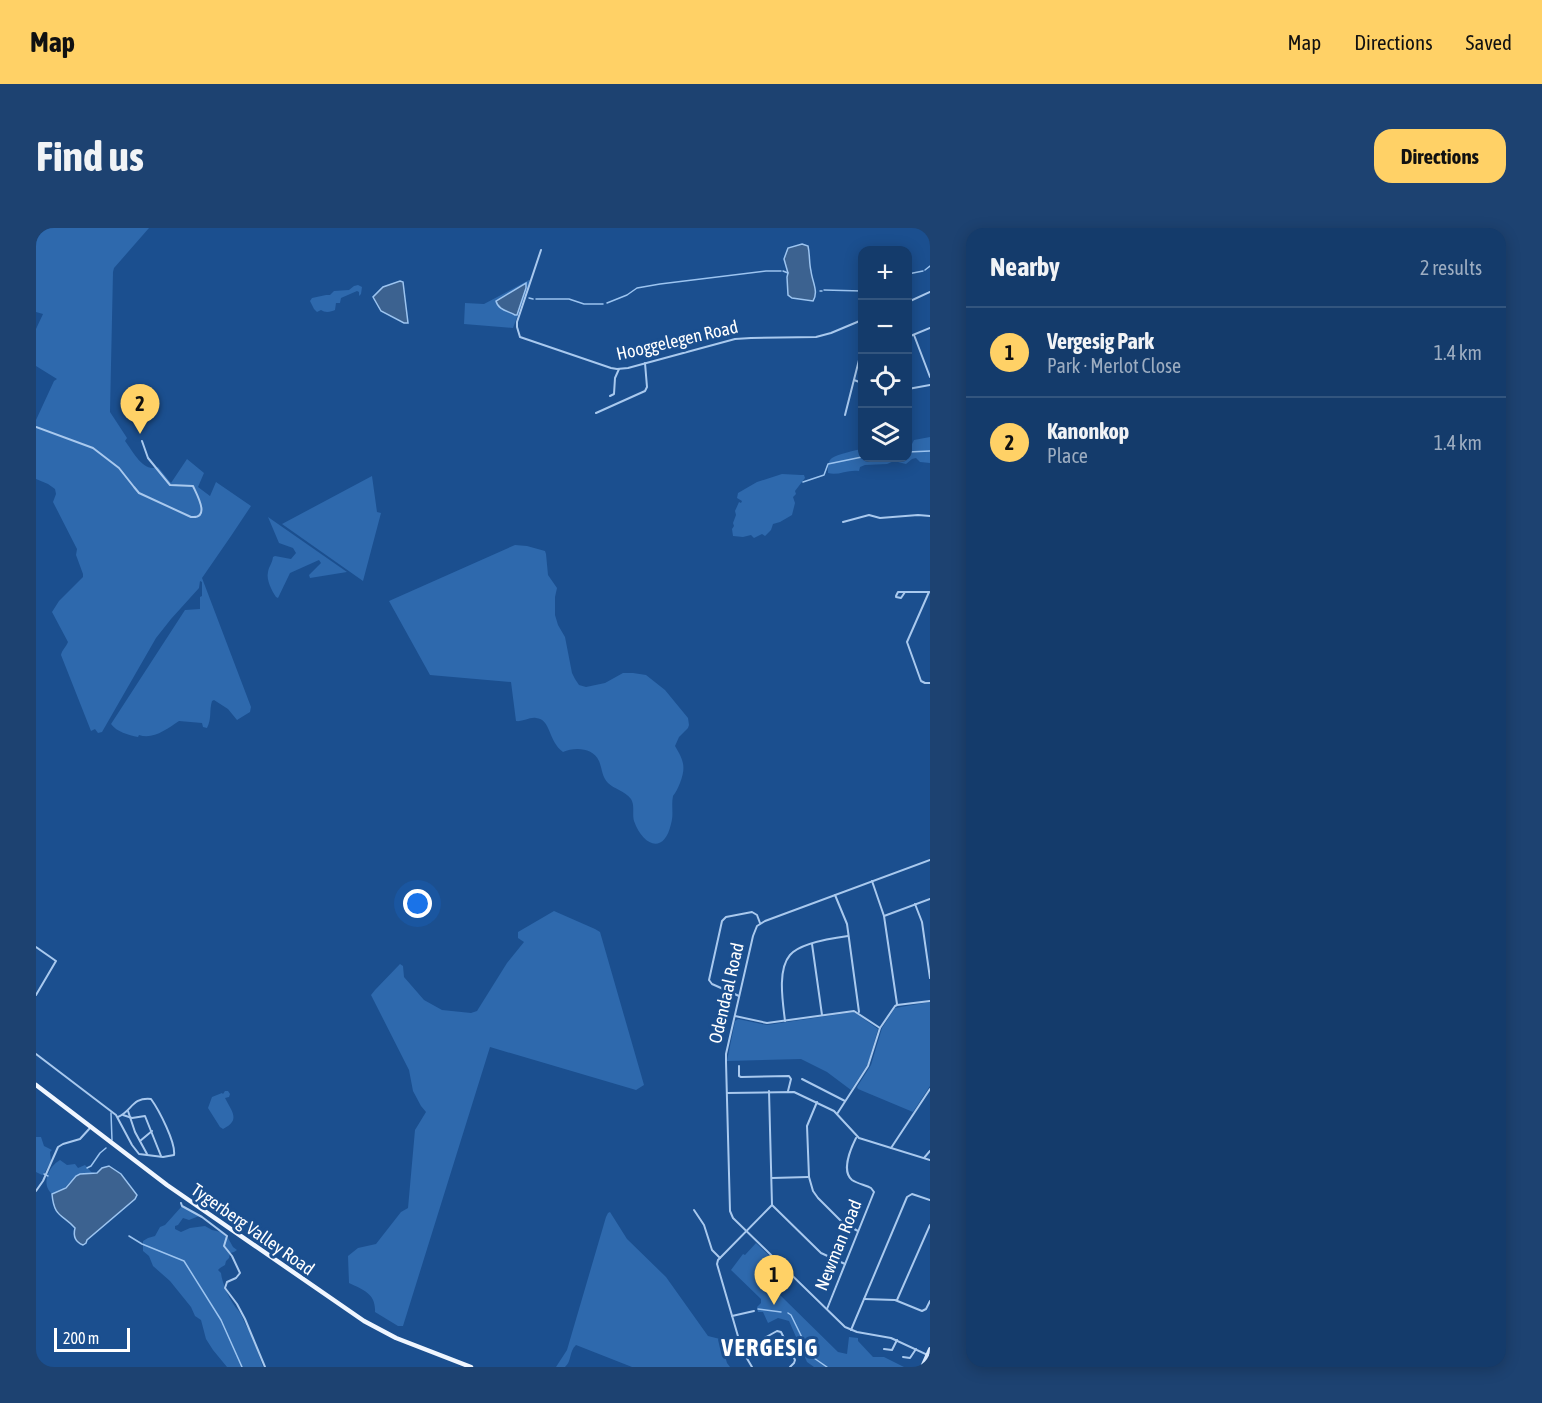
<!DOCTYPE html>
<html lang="en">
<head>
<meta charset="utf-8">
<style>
	:root { --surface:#143b6b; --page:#1d4271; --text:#f1f3f6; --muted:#9dadc1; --line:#33557e; --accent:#ffd166 }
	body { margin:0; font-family:"Asap Condensed",sans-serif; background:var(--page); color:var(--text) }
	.controls { position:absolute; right:18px; top:18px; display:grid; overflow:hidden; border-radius:12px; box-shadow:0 3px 15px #0003 }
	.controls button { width:54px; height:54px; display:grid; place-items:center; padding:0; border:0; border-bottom:2px solid var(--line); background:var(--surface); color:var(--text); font:30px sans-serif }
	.scale { position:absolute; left:18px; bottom:15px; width:76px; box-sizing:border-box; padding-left:6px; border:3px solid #fff; border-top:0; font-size:16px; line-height:21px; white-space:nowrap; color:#fff; -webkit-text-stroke:4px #1b4f8f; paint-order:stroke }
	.you { position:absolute; left:382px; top:676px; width:21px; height:21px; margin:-15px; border:4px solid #fff; border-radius:50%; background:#1a73e8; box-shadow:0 0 0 9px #1a73e833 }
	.badge { display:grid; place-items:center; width:39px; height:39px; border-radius:50%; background:var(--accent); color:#111; font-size:20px; font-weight:700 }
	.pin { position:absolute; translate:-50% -50px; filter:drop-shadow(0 2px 3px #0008) }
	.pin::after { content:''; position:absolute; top:32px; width:21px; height:18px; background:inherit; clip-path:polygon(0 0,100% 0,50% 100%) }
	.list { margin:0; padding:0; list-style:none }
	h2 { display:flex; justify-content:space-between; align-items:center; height:78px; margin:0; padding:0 24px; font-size:26px }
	h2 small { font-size:20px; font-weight:400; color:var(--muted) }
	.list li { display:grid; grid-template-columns:39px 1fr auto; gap:18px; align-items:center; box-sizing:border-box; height:90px; padding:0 24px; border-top:2px solid var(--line) }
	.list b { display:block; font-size:22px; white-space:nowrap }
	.list p { margin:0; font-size:20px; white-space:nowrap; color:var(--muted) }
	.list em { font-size:20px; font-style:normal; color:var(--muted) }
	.icon { flex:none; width:33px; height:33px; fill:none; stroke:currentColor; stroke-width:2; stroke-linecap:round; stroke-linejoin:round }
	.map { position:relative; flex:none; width:894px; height:1139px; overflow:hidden; border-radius:18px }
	header { display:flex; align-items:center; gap:36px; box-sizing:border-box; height:84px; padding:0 30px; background:var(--accent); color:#111 }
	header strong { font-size:28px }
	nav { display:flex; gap:33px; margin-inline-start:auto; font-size:21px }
	.intro { display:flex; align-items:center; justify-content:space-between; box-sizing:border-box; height:144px; padding:0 36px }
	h1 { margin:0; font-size:42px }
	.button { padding:15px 27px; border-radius:18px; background:var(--accent); color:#111; font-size:21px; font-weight:700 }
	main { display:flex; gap:36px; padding:0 36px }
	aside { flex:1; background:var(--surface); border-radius:18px; box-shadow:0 3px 15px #0003 }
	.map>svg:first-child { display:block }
	.green { fill:#2e69ad }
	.water { fill:#3c6290; stroke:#9cc4f0; stroke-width:1.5 }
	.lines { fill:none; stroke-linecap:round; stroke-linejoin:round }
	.stream { stroke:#9cc4f0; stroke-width:1.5 }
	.street { stroke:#a9c9ee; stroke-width:2 }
	.secondary { stroke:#d6e6fa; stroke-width:4 }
	.primary { stroke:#f0f6ff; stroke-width:4.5 }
	.labels { text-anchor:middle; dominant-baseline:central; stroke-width:6; stroke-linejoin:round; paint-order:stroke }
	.street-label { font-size:18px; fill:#fff; stroke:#1b4f8f }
	.district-label { font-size:24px; font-weight:bold; letter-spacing:1.5px; fill:#fff; stroke:#1b4f8f }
</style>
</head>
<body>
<header>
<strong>Map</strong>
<nav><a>Map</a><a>Directions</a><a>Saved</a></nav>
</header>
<div class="intro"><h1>Find us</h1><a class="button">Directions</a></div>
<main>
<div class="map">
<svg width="894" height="1139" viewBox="0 0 894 1139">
	<rect width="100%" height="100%" fill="#1b4f8f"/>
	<g class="green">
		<path d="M0,0H113L78,40L77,44L74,184L91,210L89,213C97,223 107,245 122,239L135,255L151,231L168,245L162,259L174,268L180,254L215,278L195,308L166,350L215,479L214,484L201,492L192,481L178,472L176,473C173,483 176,490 171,500L167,499L166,495L143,493C131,501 117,512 103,507L102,509C92,507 81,504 75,496L149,382L164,381V369L166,368V354L164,353L163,360L135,391L120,410L66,504L62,505L59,501L55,503L25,427C26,422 30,419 32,414L16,384L23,373L47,349V346L40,327L41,321L17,274L20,266L19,261L12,256L0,251V192L18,153L21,151L0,138V101L7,86L0,84Z"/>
		<path d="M493,52H495L477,100L428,96L429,75L448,76Z"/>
		<path d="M322,57L326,59L325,66L323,68V64L321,63L305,70L304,75H300L299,82C295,84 289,85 285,82L281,84L278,81L274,73L276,70L290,67H294L298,63L313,62L318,58Z"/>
		<path d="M894,209V235L884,234L880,230L876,231L870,236L858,233L851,236L829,237L824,239L823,243C812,241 802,248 792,245C792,240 791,234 796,230C802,226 820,222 826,221V230H872V216L875,218L878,212Z"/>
		<path d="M746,246L765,247H768L769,250L759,263L760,266L757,269L759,275L756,287L744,294L737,296L735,302L729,308L726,306L718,310L715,307L707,309L697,308L696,301L698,298L697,295L700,287L699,283L703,274L705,275L706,273L701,270L702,265L721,254Z"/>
		<path d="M336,248L341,284L345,285L327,353L246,296Z"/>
		<path d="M232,289L311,344L274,350L273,347L285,335L283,332L254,345L242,370L240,369C236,363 230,352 232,344C233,338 236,336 237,329L239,328L255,331L260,325L257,320L243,315Z"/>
		<path d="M479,317L491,318L509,323L510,326L512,347L521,360L519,369V387L522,397L529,409L536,445L539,451L543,457L550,459L569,455L587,445H597L610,447L629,462L652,490L653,497L652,500L643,509L639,518C648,533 650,539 644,555C642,560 640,564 637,568C635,578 638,586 635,596C628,627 607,618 598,593C596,586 599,577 595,571C589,563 578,561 572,555C566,549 566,540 563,533C557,519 538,519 527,524C512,513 515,491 500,490C493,489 487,494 480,493L475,454L394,447L353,373Z"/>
		<path d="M518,683L559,701L564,704L608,857L600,862L454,819L367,1098H362L339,1084C340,1066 328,1062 313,1055L312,1028L322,1020L340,1016L365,984L372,980L379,902L390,884L385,878L377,863L373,842L335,767L339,762L364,736L367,738L368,749L388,772L406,782L435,785L441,783L471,735L488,714L482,710V704Z"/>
		<path d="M894,774V858L877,884L822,861L821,859L835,837L846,800L859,780Z"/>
		<path d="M818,784L842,801L832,836L815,862L791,844L765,831L691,833L699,793L702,791L731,797Z"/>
		<path d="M189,863H192L194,866L193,869L189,870C196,884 205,892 187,901L184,899L172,880L176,869L186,865L187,866Z"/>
		<path d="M0,909H5L8,918L16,922L14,924L15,933L8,946L6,947L0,944Z"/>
		<path d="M24,932L31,937L39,936L42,940L49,937L57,946L51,945L34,954L26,963L16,966C5,956 12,939 24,932Z"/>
		<path d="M146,978L163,988L153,992L147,990L142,997L139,998V1001L145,1004L154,1000L169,998L176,1002L185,1004L192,1010L197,1019L201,1022L198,1024L194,1025L193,1030L190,1033L189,1037L184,1040L182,1042L185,1045C186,1055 193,1070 198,1077C199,1080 203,1082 204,1085C208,1091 209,1098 214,1103L227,1139H191L177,1122L170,1111L165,1092L159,1088L155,1079L134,1053L117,1038L113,1028L107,1023V1013L112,1010L119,1008L124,999L129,997Z"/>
		<path d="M574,984L591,1011L630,1049L672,1108L684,1111L691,1135L694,1139H596L540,1117C533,1123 536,1133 529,1139H520L531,1122L570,989L572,985Z"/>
		<path d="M720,1015L758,1052L744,1067L802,1124L811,1126L813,1109L822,1110V1113L837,1129H848L868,1139H778L771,1134L753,1093L742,1090L732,1095L727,1084H722L721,1079L725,1075V1071L695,1042L707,1026L709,1027Z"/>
	</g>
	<g class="water">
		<path d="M766,16L772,18C774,27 773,35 775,43C776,53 783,64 777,73L756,70L752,67L751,49L752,45L748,31L752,20Z"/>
		<path d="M364,53L367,54L372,95H368L345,83L337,69L347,59Z"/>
		<path d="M490,55V60L481,87H479C472,83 462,82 460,73Z"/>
		<path d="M73,938L85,946L101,967L99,971L51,1012L50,1015L47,1017C39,1014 37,1008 39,1000C27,986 18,990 16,966L30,960L40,948L44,946L61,945L66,940Z"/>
	</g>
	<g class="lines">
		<g class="stream">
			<path d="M889,42L894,38"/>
			<path d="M747,43L752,45"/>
			<path d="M872,46L887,43"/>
			<path d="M788,62L826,63"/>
			<path d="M784,63H786"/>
			<path d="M493,70L497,71"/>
			<path d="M500,71H533L548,76H567"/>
			<path d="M571,75L591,67L601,60L624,56L730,43H745"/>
			<path d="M872,224L894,223"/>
			<path d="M767,254L788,247L792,236L826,229"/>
			<path d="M75,885L76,912"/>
			<path d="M51,940L55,938L64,925L70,920"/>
			<path d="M8,946L12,948"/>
			<path d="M93,1008L106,1016L148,1033L185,1092L206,1139"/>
			<path d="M722,1081L745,1084"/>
			<path d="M752,1085L755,1087L775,1128L791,1139"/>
		</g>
		<g class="street">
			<path d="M505,22L481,94V99L484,109L575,140L581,141L592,140L699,111L715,110L780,109L795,105L826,92"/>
			<path d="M872,74L894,64"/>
			<path d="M878,107L894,149"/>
			<path d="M872,109L894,100"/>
			<path d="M818,152L826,155"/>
			<path d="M872,161L894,157"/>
			<path d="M574,168L578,166L579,150L583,141"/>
			<path d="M560,185L609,163L611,159L609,135"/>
			<path d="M809,187L823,132L826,126"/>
			<path d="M0,199L57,220L83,240L98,259L103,265L155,289C175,291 161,267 157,258L134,257L112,230L106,213"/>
			<path d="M807,294L833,287L844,290L882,287L894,288"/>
			<path d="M893,364L871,414L885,453L889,455H894"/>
			<path d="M860,368L862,364H893"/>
			<path d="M860,369L865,370L869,364"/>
			<path d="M894,632L729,693L721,698L717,708L690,826V834L694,983L697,990L809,1099L821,1104L855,1110L894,1128"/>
			<path d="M836,653L848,688L861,776"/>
			<path d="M799,667L811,696L823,784"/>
			<path d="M879,676L886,694L894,750"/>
			<path d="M848,688L894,671"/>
			<path d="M776,716L786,787"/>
			<path d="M0,719L20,733L0,767"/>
			<path d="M703,768L676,756L673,752L686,693L690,689L716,684L721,687L724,695"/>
			<path d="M699,788L731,795L818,783L844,800"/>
			<path d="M749,793C747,775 741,742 754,727C764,715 797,710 812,708"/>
			<path d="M0,826L80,887L96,917L103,926L127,929L138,927C140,915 123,882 115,871C96,869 96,883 82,889"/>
			<path d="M703,838V848L705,849L753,848L755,851L752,863"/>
			<path d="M766,851L809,873"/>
			<path d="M733,863L736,977L785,1025L809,1036"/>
			<path d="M691,865L758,864L798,883L823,910L894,932"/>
			<path d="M781,874L771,898L773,949L777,963L782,970L807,995L822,1003"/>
			<path d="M92,883L99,904L111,926"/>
			<path d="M801,886L832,838L844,800L859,778L861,777L894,773"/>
			<path d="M87,887L96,890L109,888L125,928"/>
			<path d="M104,913L116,903"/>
			<path d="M855,920L894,861"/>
			<path d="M888,930L894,923"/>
			<path d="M736,950L772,949"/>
			<path d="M0,963L7,953L22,919L27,916L44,911L54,900"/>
			<path d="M145,975L146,978L166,989L191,1008L188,1018L196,1028L204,1045L200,1050L191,1054L189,1060L201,1076L209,1091L229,1139"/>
			<path d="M658,982L668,997L676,1022L684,1030"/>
			<path d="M828,1071L859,1072L886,1083L890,1081L894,1073"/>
			<path d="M861,1072L894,997"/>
			<path d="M791,1081L838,964L835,960C830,957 822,956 816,952C805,943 815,920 820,910"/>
			<path d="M696,1088L718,1083"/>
			<path d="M815,1102L871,969L876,966L894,972"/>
			<path d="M725,1112L741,1103L745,1104L759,1132L758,1135L754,1139"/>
			<path d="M848,1121L856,1122L861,1112"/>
			<path d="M867,1129L874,1130L880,1121"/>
			<path d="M740,1130L753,1122"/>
			<path d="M716,1139L706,1122L681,1036L682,1032L736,977"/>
		</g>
		<path class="secondary" d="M886,1139L894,1121"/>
		<path class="primary" d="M0,857L131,957L328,1093L360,1110L435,1139"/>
	</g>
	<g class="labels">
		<g class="street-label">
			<text transform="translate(641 112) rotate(-13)">Hooggelegen Road</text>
			<text transform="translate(690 765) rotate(-77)">Odendaal Road</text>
			<text transform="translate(217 1001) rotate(35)">Tygerberg Valley Road</text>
			<text transform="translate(802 1017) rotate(-68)">Newman Road</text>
		</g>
		<g class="district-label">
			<text x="734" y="1119">VERGESIG</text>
		</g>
	</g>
</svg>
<div class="controls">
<button>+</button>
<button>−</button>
<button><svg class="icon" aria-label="locate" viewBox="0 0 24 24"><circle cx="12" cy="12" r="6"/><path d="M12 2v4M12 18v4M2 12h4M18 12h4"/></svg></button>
<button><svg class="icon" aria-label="layers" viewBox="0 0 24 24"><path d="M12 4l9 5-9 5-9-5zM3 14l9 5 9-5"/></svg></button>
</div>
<div class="scale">200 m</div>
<div class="you"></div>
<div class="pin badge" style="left:738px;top:1077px">1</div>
<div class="pin badge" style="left:104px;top:206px">2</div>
</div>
<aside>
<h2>Nearby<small>2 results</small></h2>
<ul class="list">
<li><span class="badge">1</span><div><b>Vergesig Park</b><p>Park · Merlot Close</p></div><em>1.4 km</em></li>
<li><span class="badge">2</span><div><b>Kanonkop</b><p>Place</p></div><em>1.4 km</em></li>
</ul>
</aside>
</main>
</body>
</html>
